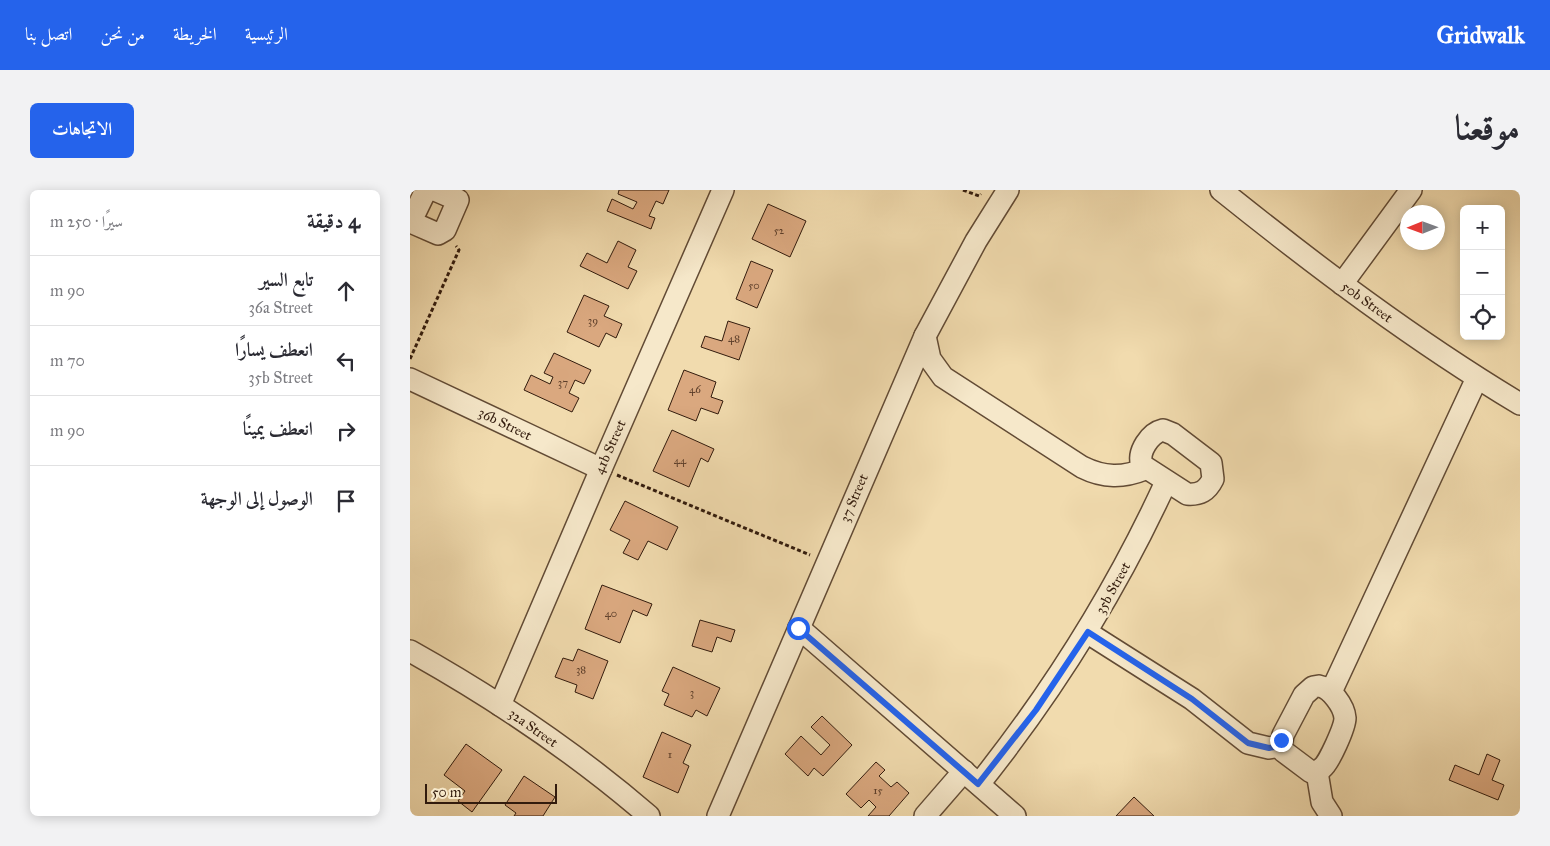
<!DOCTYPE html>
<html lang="ar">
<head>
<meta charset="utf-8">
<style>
	:root { --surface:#fff; --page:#f2f2f3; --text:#2b2b33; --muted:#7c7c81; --line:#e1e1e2; --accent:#2563eb }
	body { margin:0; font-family:"IM FELL Great Primer",Amiri,serif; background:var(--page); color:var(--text); direction:rtl }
	.controls { position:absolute; right:15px; top:15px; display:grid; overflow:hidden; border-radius:8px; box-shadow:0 2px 12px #0003 }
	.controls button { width:45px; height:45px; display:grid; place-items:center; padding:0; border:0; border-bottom:1px solid var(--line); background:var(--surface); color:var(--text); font:25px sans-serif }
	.compass { position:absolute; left:990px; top:15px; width:45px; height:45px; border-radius:50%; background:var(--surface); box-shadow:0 2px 12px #0003; rotate:269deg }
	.scale { position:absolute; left:15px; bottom:12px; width:132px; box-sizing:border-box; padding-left:5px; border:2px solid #321b0d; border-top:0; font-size:14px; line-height:18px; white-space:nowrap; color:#321b0d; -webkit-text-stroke:4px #f6e8ca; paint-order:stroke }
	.stop { position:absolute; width:15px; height:15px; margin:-11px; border:4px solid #2563eb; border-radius:50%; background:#fff }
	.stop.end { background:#2563eb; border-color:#fff; box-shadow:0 1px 5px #0008 }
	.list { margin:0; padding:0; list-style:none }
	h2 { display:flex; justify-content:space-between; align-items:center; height:65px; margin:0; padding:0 20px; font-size:21px }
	h2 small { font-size:16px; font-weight:400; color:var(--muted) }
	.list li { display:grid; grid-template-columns:32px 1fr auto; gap:15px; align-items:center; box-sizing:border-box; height:70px; padding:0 20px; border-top:1px solid var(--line) }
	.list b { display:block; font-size:19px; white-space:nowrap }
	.list p { margin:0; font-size:16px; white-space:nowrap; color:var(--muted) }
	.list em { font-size:16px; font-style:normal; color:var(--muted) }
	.icon { flex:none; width:28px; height:28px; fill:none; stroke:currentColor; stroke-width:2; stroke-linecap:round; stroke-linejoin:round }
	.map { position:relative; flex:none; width:1110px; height:626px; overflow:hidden; direction:ltr; border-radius:8px }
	header { display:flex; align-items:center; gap:30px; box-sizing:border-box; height:70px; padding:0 25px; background:var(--accent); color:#fff }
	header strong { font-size:24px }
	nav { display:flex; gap:28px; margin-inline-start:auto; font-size:18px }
	.intro { display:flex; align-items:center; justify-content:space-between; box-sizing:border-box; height:120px; padding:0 30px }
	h1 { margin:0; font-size:35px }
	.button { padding:12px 22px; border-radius:8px; background:var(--accent); color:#fff; font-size:18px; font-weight:700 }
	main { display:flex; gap:30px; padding:0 30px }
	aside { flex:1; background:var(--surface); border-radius:8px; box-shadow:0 2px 12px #0003 }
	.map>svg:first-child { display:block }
	.building { fill:#daa87f; stroke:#321b0d }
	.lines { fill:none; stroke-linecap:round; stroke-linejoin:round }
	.minor-casing { stroke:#624b35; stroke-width:24 }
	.path { stroke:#321b0d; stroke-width:3; stroke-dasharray:4 2.5; stroke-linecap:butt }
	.minor { stroke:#f6e8ca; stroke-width:21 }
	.route { stroke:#2563eb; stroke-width:6 }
	.labels { text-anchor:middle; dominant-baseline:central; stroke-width:5; stroke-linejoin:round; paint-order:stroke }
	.number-label { font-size:11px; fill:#5c3e2a }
	.street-label { font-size:14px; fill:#321b0d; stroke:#f6e8ca }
</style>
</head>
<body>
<header>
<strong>Gridwalk</strong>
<nav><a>الرئيسية</a><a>الخريطة</a><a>من نحن</a><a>اتصل بنا</a></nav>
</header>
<div class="intro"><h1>موقعنا</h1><a class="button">الاتجاهات</a></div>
<main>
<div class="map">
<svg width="1110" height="626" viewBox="0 0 1110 626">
	<rect width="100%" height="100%" fill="#f1dbae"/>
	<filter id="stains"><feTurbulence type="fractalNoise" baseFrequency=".004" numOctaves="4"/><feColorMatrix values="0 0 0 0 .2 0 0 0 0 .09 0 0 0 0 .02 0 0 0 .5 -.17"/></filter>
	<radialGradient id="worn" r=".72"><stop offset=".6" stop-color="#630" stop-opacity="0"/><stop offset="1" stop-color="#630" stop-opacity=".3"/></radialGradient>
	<g class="building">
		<path d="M209,0H259L253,14L246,11L239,26L245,28L241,39L197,21L202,9L223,19L227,12L208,4Z"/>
		<path d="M358,14L396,31L380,67L342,49Z"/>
		<path d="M208,51L226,60L218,77L227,81L218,99L170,76L177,63L197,73Z"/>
		<path d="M341,71L363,80L347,118L326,109Z"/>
		<path d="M174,105L199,116L194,126L212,134L206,148L196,143L189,157L157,142Z"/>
		<path d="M318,131L340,138L329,170L291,157L295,146L312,151Z"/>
		<path d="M144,163L181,180L174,194L165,190L159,203L169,208L162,222L114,200L121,185L140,194L143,187L134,183Z"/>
		<path d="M274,180L306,192L301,207L313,211L308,224L291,218L286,231L258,220Z"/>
		<path d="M262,240L304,259L298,272L291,268L279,297L243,281Z"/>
		<path d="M215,311L268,337L257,360L238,351L228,370L213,363L220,350L200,340Z"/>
		<path d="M192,395L242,414L237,426L223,420L210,453L175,439Z"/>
		<path d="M290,430L325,440L321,452L307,447L302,462L282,456Z"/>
		<path d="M168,459L198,471L183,509L165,502L167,495L145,487L153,468L163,471Z"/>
		<path d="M263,477L310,498L297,526L286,520L282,527L254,515L259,504L252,501Z"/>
		<path d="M412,526L442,555L413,586L404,578L398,586L375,564L391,546L411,565L420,555L401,537Z"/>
		<path d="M252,542L281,555L273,573L279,576L268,603L233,587Z"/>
		<path d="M56,554L92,580L62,622L48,611L55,601L34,585Z"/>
		<path d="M1077,564L1090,570L1082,590L1094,595L1088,610L1039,590L1045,575L1069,585Z"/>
		<path d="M466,572L475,580L469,586L481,597L487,592L499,603L479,626H458L466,617L459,610L451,618L436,604Z"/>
		<path d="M114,586L145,607L133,626H104L106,623L95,615Z"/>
		<path d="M724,607L744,626H706Z"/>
	</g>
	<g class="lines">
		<g class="minor-casing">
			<g id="minor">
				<path d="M16,0L3,27V33L28,44L35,40L48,10L25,0"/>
				<path d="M811,0C907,77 1005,151 1110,214"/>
				<path d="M932,94L1001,0"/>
				<path d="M515,146L520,169L533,187L672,277C694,288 713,288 735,279"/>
				<path d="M0,189L191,279"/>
				<path d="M753,240L763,244L801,273L803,289C797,301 790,305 777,304L732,275C727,262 740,243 753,240Z"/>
				<path d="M389,438L605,626"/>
				<path d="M678,443L782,509L838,553L859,558L871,556"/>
				<path d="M0,461C84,508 166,563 239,626"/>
				<path d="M909,496C921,498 934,516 935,528C935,537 919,573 912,578C909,581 905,582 901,582L873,561L871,556L873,545L894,505L903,497Z"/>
				<path d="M921,502L1067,188"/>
				<path d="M90,515L191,279L313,0"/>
				<path d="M907,582L912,612L921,626"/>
				<path d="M569,594C644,500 706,401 756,292"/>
				<path d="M308,626L515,146L566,51L598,0"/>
				<path d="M515,626L554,581"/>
			</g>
		</g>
		<g class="path">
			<path d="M553,0L569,6L571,4"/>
			<path d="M0,169L49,60L46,56"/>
			<path d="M207,285L400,365"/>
		</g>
		<use href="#minor" class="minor"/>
	</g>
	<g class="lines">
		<path class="route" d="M388,438L568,594L626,520L678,442L782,509L838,553L859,558L871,556V550"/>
	</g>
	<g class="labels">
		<g class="number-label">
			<text x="369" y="40">52</text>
			<text x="344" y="95">50</text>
			<text x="183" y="130">39</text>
			<text x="324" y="148">48</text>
			<text x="153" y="192">37</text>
			<text x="285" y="199">46</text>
			<text x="270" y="270">44</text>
			<text x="201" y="423">40</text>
			<text x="171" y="479">38</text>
			<text x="282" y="502">3</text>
			<text x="260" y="564">1</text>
			<text x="468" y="600">15</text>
		</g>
		<g class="street-label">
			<text transform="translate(957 112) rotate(36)">50b Street</text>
			<text transform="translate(95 234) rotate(26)">36b Street</text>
			<text transform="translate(200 257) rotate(-66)">41b Street</text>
			<text transform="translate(444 308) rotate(-67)">37 Street</text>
			<text transform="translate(703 398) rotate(-61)">35b Street</text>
			<text transform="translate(123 538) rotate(35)">32a Street</text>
		</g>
	</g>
	<rect width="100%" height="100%" filter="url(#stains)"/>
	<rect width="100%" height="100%" fill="url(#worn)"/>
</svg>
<div class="controls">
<button>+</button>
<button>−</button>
<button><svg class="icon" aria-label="locate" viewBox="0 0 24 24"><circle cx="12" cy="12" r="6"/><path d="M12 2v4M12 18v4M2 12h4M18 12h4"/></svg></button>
</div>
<svg class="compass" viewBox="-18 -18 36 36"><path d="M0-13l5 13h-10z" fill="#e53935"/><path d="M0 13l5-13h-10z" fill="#7c7c81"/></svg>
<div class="scale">50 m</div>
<div class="stop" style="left:388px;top:438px"></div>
<div class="stop end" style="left:871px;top:550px"></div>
</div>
<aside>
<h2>4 دقيقة<small>سيرًا · 250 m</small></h2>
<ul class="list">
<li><svg class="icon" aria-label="ahead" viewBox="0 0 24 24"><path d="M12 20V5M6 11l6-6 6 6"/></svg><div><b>تابع السير</b><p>36a Street</p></div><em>90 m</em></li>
<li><svg class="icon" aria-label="left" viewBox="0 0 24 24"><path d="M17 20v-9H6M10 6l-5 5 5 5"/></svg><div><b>انعطف يسارًا</b><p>35b Street</p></div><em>70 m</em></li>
<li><svg class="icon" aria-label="right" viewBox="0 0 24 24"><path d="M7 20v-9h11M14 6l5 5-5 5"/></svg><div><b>انعطف يمينًا</b></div><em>90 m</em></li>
<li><svg class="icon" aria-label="arrive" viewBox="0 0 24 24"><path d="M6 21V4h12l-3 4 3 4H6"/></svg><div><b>الوصول إلى الوجهة</b></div></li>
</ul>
</aside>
</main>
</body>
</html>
